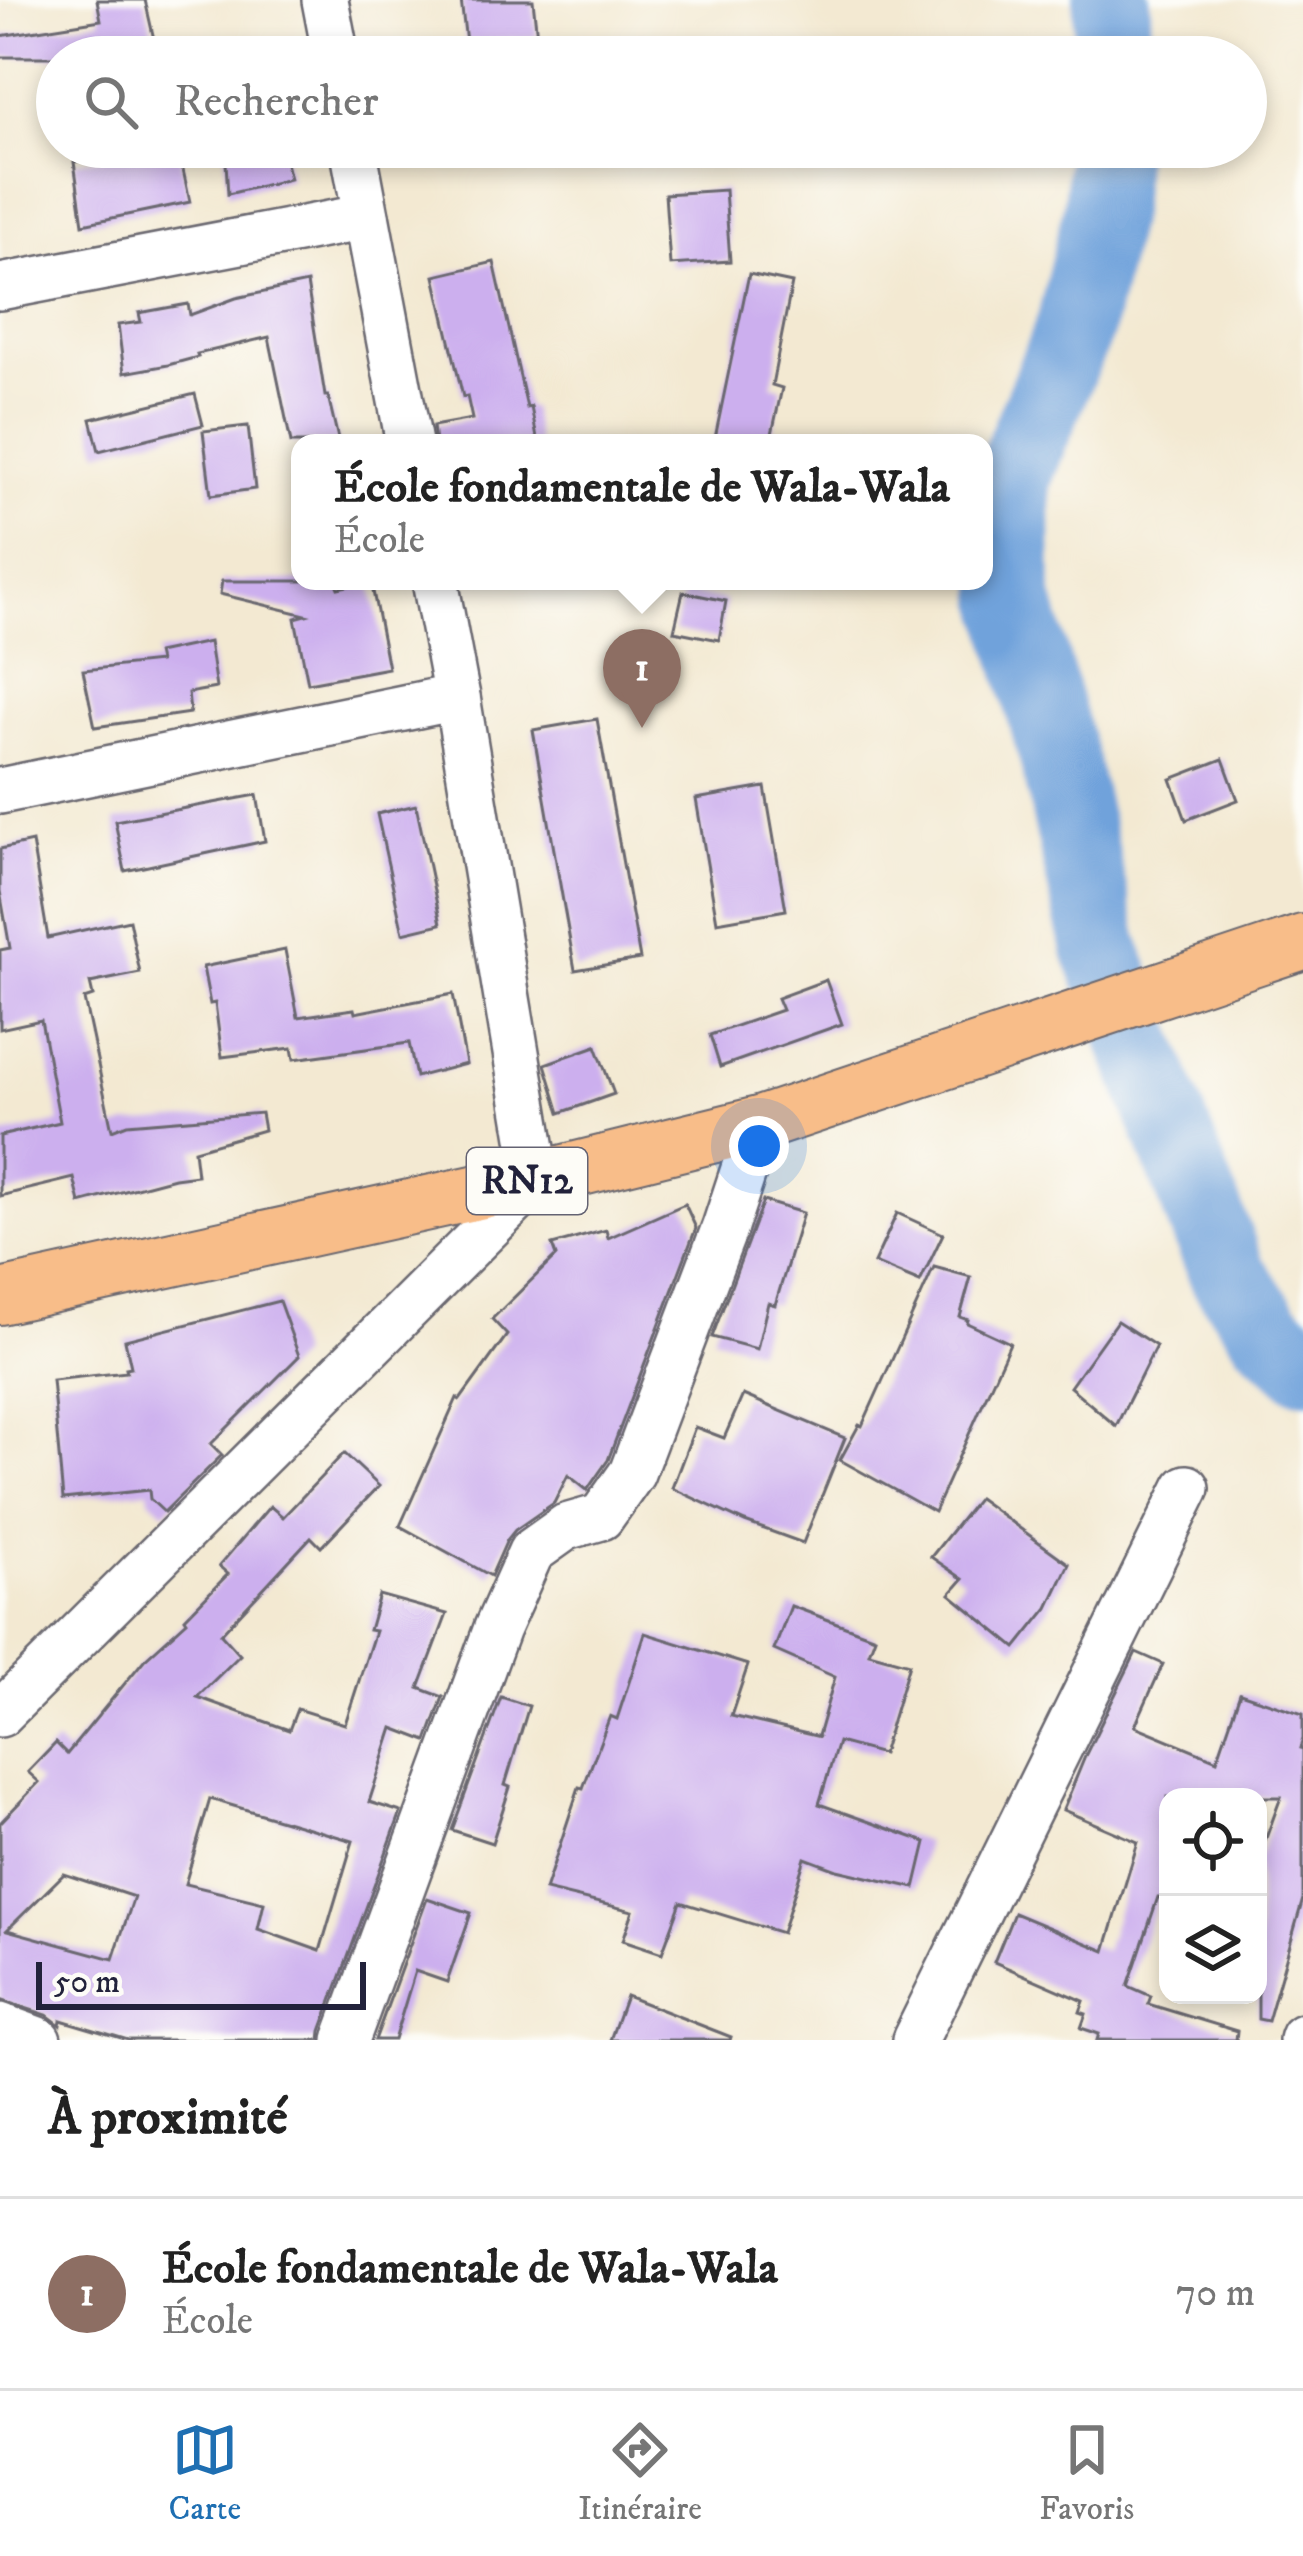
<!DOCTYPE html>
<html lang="fr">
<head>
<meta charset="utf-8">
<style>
	:root { --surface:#fff; --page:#f6f6f6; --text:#222; --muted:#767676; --line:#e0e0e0; --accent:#1f6fb2 }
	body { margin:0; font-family:"IM FELL DW Pica",serif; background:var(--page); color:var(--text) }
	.controls { position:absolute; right:36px; bottom:36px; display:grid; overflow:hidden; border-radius:24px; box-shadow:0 6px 18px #0003 }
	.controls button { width:108px; height:108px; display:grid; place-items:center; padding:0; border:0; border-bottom:3px solid var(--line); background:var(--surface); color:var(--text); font:60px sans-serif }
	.scale { position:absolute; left:36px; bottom:30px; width:330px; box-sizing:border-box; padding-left:12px; border:6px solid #22223b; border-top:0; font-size:33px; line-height:42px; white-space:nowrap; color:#22223b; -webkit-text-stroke:9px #fdfcf7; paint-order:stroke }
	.you { position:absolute; left:759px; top:1146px; width:42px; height:42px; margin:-30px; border:9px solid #fff; border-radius:50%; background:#1a73e8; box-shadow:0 0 0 18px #1a73e833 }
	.badge { display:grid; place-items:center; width:78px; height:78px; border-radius:50%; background:var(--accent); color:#fff; font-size:39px; font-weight:700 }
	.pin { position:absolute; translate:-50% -99px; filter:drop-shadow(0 3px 6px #0008) }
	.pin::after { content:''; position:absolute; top:63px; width:42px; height:36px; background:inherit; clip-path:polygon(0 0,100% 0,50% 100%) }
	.popup { position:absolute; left:291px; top:434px; width:702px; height:156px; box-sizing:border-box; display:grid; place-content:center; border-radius:24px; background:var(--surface); filter:drop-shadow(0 3px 9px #0005); font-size:39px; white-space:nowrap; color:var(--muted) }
	.popup b { font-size:45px; color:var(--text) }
	.popup::after { content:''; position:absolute; left:50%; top:100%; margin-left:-24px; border:24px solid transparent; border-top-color:var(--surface) }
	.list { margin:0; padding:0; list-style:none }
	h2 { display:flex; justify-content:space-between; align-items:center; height:156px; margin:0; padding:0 48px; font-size:51px }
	h2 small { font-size:39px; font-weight:400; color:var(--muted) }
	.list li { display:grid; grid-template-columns:78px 1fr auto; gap:36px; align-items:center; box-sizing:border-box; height:192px; padding:0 48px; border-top:3px solid var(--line) }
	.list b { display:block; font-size:45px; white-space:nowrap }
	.list p { margin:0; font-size:39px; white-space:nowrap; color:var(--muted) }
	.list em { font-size:39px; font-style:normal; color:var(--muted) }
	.icon { flex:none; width:66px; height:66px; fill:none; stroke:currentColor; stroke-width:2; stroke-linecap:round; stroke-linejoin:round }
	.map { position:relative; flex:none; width:1303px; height:2040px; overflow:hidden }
	.search { position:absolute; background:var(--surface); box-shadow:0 6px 18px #0003; left:36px; right:36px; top:36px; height:132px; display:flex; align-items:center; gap:30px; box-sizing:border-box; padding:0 42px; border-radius:66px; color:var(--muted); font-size:45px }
	.sheet { height:348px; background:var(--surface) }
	nav { display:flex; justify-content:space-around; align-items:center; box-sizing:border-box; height:168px; border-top:3px solid var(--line); background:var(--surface); font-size:33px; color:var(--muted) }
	nav a { display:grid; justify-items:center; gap:6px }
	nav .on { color:var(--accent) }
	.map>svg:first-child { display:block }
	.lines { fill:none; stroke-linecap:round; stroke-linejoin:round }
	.river { stroke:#6fa2db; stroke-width:78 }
	.building { fill:#ccafee; fill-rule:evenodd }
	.minor-casing { stroke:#6b6870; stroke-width:50 }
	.major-casing { stroke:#6b6870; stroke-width:58 }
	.minor { stroke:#fff; stroke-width:45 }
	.major { stroke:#f8bd89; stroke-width:54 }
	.labels { text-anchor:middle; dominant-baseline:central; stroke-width:9; stroke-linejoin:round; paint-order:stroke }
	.shield { fill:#fdfcf7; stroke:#646373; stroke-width:3 }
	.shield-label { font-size:39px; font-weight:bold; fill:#22223b }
</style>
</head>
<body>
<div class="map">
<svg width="1303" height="2040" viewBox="0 0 1303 2040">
	<rect width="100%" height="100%" fill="#fdfcf7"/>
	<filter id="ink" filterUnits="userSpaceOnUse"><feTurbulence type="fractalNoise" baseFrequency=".00833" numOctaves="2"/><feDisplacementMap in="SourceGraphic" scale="24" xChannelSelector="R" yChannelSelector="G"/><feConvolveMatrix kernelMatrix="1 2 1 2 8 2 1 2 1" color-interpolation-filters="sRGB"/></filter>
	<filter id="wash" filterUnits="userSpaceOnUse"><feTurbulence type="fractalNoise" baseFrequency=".004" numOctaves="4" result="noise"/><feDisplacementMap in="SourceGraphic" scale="48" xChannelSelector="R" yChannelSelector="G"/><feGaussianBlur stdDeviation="2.7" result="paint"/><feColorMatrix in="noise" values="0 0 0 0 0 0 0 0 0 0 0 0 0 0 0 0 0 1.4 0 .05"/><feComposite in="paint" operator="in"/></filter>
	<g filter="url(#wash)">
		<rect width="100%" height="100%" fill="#f3e9d2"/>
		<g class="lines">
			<g class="river">
				<path d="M1112,0L1113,57"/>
				<path d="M1107,147L1102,210L1075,326L1012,479L1013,595L1059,760L1101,948L1228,1275L1267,1330L1303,1363"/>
			</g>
		</g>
		<g id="blocks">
			<g class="building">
				<path d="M97,0H145L158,57H0V36L101,20Z"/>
				<path d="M461,0H533L537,37L466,42Z"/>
				<path d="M103,147H178L190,202L83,224L74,162L105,157Z"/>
				<path d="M225,147H282L290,179L228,194Z"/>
				<path d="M725,190L730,261L670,265L665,194Z"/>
				<path d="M494,262L527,408L531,407L538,443H435L433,426L472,419L467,396L463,397L435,276Z"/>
				<path d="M749,274L792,283L772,385L782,388L770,443H714Z"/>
				<path d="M307,283L325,396H328L339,443H291L269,337L197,354L198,357L168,365L124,373L118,325L141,322L139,313L188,304L190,315L236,298Z"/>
				<path d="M195,394L203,425L99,451L91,419Z"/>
				<path d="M248,426L255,489L211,495L203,431Z"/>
				<path d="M222,581H335L338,588L371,581L388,668L308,683L295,618L306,615L220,594Z"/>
				<path d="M683,592L726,601L719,640L674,631Z"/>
				<path d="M209,642L216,688L188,693L190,713L95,727L83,670L159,662L157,653Z"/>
				<path d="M597,719L640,959L575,970L533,730Z"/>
				<path d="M1223,759L1238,800L1186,820L1171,779Z"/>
				<path d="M765,787L786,910L717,922L696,799Z"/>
				<path d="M257,795L265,841L125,871L115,821Z"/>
				<path d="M416,805L441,924L403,933L377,814Z"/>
				<path d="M32,842L48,938L129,920L140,973L90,983L93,996L84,999L112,1130L127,1124L261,1113L264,1130L194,1150L197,1175L174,1178L80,1203L74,1178L0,1196V1136L60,1122L41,1020L0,1029V950L10,948L0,891V849Z"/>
				<path d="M285,950L298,1017L354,1009L355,1013L453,994L466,1064L416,1077L409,1043L294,1059L292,1048L222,1057L215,1003L210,1004L203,967Z"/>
				<path d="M826,980L842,1024L720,1067L710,1035L782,1010L777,998Z"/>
				<path d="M596,1046L614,1094L560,1113L545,1064Z"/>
				<path d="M763,1201L803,1213L775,1305L768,1303L757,1349L712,1337Z"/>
				<path d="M685,1204L696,1228L608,1460L587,1490L568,1475L554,1503L515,1530L507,1540L491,1576L400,1526L457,1398L460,1400L507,1335L492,1319L556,1256L552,1245L606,1230L608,1238Z"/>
				<path d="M897,1213L943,1234L920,1282L874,1263Z"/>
				<path d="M934,1267L971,1277L960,1317L968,1320L967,1323L1010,1343L934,1512L840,1460L859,1425L862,1426Z"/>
				<path d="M279,1301L299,1356L211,1444L222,1455L164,1512L150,1499L149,1490L63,1499L52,1380L127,1372L126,1368L131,1367L125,1340Z"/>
				<path d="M1117,1321L1156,1346L1116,1426L1070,1387Z"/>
				<path d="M743,1395L845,1438L803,1543L745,1522L672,1488L695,1427L724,1438Z"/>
				<path d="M344,1453L379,1486L321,1547L311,1537L221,1634L240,1655L197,1697L289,1730L297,1709L345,1724L375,1631L369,1630L379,1595L447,1614L419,1688L443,1697L427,1741L393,1728L369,1802L401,1812L321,2031L320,2040H128L61,2020L60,2025L47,2015L0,2000V1823L39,1782L28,1772L56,1743L67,1754L144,1660L187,1621L185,1618L228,1574L219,1566L270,1506L283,1517ZM210,1799L353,1841L320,1951L258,1929L264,1903L185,1884ZM64,1874L134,1897L113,1959L7,1930Z"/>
				<path d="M978,1498L1069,1564L1048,1608L1016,1648L950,1594L963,1579L931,1557Z"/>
				<path d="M791,1606L875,1637L869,1653L909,1664L882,1754L838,1742L819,1804L926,1842L915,1888L837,1870L805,1858L782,1933L681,1902L662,1953L623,1940L633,1911L545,1890L579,1787L583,1788L610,1716L617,1719L645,1633L748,1665L731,1716L820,1737L818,1736L835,1677L774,1650Z"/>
				<path d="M1136,1652L1163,1664L1135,1726L1217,1760L1240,1693L1303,1714V1739L1300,1748L1303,1749V1899L1268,2021L1258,2019V1860L1281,1797H1168V1900L1158,1897L1128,1986L1151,1996L1148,2004L1237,2031L1236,2040H1097L1099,2034L1081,2028L1086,2014L1080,2012L1084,2001L994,1962L1014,1913L1105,1951L1138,1842L1063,1810L1086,1754Z"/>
				<path d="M501,1697L529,1706L505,1785L510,1787L492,1843L452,1830Z"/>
				<path d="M427,1898L471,1913L447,1982L415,1971L394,2040H375Z"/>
				<path d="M626,1996L731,2037L730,2040H610Z"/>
			</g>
		</g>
	</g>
	<g filter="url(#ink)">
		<use href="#blocks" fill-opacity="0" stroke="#6b6870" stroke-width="3"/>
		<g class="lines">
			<g class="minor-casing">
				<g id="minor">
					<path d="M325,0L336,57"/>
					<path d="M353,147L409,443"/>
					<path d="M0,287L366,217"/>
					<path d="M0,791L457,697"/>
					<path d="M0,1714L537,1179L457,697L435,581"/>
					<path d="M0,2026L38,2040"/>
					<path d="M346,2040L497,1628L531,1552L566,1527L601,1517L632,1473L725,1227L759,1124"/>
					<path d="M915,2040L1187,1488"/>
					<path d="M1302,2040L1303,2037"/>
				</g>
			</g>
			<g class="major-casing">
				<path id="major" d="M0,1297L537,1179L759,1124L1303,942"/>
			</g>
			<use href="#minor" class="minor"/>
			<use href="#major" class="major"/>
		</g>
	</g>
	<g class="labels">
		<rect class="shield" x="467" y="1148" width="120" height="66" rx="9"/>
		<g class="shield-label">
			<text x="527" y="1181">RN12</text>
		</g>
	</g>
</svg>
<div class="controls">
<button><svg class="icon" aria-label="locate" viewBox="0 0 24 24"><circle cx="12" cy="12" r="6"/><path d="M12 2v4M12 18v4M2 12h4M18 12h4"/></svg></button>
<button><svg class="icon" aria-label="layers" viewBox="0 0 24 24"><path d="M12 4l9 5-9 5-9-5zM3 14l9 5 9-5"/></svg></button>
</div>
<div class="scale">50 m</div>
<div class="you"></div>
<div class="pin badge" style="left:642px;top:728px;background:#8d6e63">1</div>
<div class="popup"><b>École fondamentale de Wala-Wala</b>École</div>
<div class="search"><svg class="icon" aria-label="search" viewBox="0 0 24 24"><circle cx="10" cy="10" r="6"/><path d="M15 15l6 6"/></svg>Rechercher</div>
</div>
<section class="sheet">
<h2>À proximité<small></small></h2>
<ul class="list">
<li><span class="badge" style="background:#8d6e63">1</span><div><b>École fondamentale de Wala-Wala</b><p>École</p></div><em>70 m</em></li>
</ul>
</section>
<nav>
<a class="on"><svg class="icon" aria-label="map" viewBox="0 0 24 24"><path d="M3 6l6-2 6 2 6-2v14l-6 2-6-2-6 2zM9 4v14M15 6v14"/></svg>Carte</a>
<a><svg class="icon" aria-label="directions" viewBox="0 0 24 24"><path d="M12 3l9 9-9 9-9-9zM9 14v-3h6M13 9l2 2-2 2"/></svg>Itinéraire</a>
<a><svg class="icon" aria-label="saved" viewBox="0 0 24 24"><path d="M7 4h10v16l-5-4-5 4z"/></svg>Favoris</a>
</nav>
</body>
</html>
